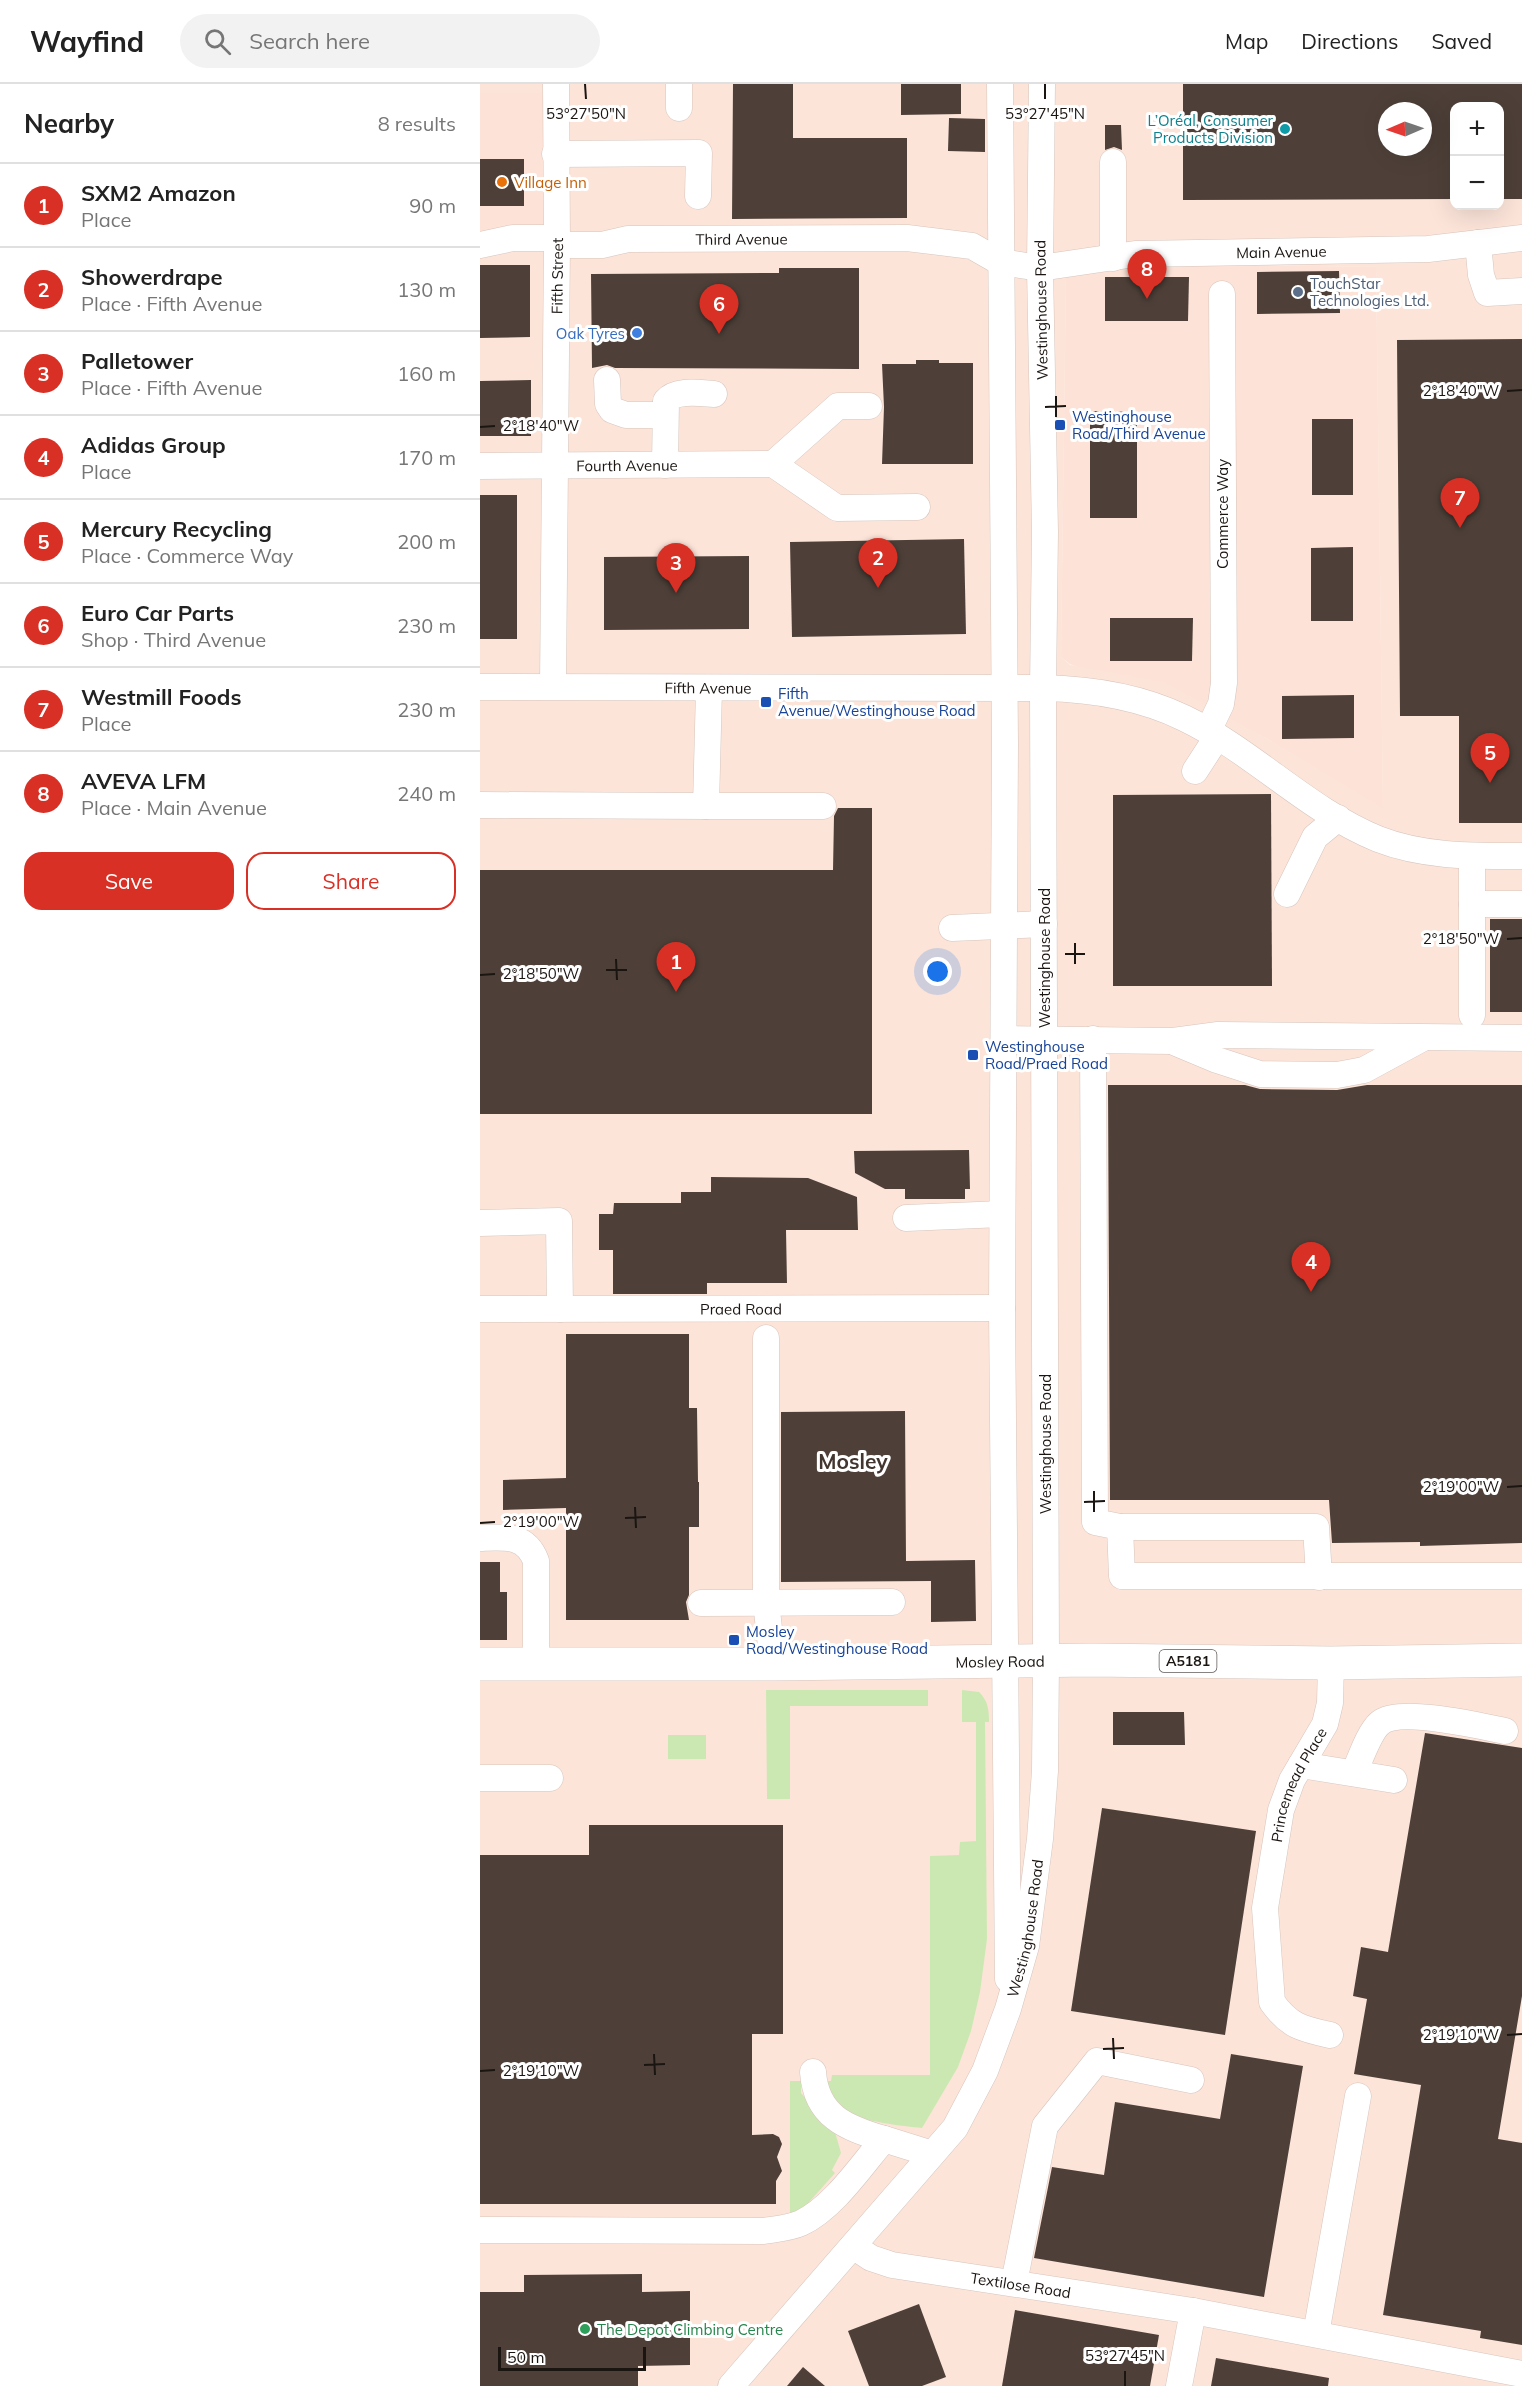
<!DOCTYPE html>
<html lang="en">
<head>
<meta charset="utf-8">
<style>
	:root { --surface:#fff; --page:#f2f2f2; --text:#222; --muted:#767676; --line:#e0e0e0; --accent:#d93025 }
	body { margin:0; font-family:Mulish,sans-serif; background:var(--page); color:var(--text) }
	.controls { position:absolute; right:18px; top:18px; display:grid; overflow:hidden; border-radius:12px; box-shadow:0 6px 24px #0002 }
	.controls button { width:54px; height:54px; display:grid; place-items:center; padding:0; border:0; border-bottom:2px solid var(--line); background:var(--surface); color:var(--text); font:30px sans-serif }
	.compass { position:absolute; left:898px; top:18px; width:54px; height:54px; border-radius:50%; background:var(--surface); box-shadow:0 6px 24px #0002; rotate:268deg }
	.scale { position:absolute; left:18px; bottom:15px; width:148px; box-sizing:border-box; padding-left:6px; border:3px solid #1b1512; border-top:0; font-size:16px; line-height:21px; white-space:nowrap; color:#1b1512; -webkit-text-stroke:4px #fff; paint-order:stroke }
	.you { position:absolute; left:458px; top:888px; width:21px; height:21px; margin:-15px; border:4px solid #fff; border-radius:50%; background:#1a73e8; box-shadow:0 0 0 9px #1a73e833 }
	.badge { display:grid; place-items:center; width:39px; height:39px; border-radius:50%; background:var(--accent); color:#fff; font-size:20px; font-weight:700 }
	.pin { position:absolute; translate:-50% -50px; filter:drop-shadow(0 2px 3px #0008) }
	.pin::after { content:''; position:absolute; top:32px; width:21px; height:18px; background:inherit; clip-path:polygon(0 0,100% 0,50% 100%) }
	.list { margin:0; padding:0; list-style:none }
	h2 { display:flex; justify-content:space-between; align-items:center; height:78px; margin:0; padding:0 24px; font-size:26px }
	h2 small { font-size:20px; font-weight:400; color:var(--muted) }
	.list li { display:grid; grid-template-columns:39px 1fr auto; gap:18px; align-items:center; box-sizing:border-box; height:84px; padding:0 24px; border-top:2px solid var(--line) }
	.list b { display:block; font-size:22px; white-space:nowrap }
	.list p { margin:0; font-size:20px; white-space:nowrap; color:var(--muted) }
	.list em { font-size:20px; font-style:normal; color:var(--muted) }
	.actions { display:flex; gap:12px; padding:18px 24px }
	.actions a { flex:1; padding:14px 0; border:2px solid var(--accent); border-radius:18px; text-align:center; font-size:21px; color:var(--accent) }
	.actions .main { background:var(--accent); color:#fff }
	.icon { flex:none; width:33px; height:33px; fill:none; stroke:currentColor; stroke-width:2; stroke-linecap:round; stroke-linejoin:round }
	.map { position:relative; flex:none; width:1042px; height:2302px; overflow:hidden }
	header { display:flex; align-items:center; gap:36px; box-sizing:border-box; height:84px; padding:0 30px; background:var(--surface); border-bottom:2px solid var(--line) }
	header strong { font-size:28px }
	nav { display:flex; gap:33px; margin-inline-start:auto; font-size:21px }
	.search { width:420px; height:54px; background:var(--page); display:flex; align-items:center; gap:15px; box-sizing:border-box; padding:0 21px; border-radius:33px; color:var(--muted); font-size:22px }
	main { display:flex }
	aside { flex:1; background:var(--surface) }
	.map>svg:first-child { display:block }
	.built { fill:#fde2d7 }
	.industrial { fill:#fce4d9; fill-rule:evenodd }
	.green { fill:#cce8b2 }
	.building { fill:#4e4039; fill-rule:evenodd }
	.lines { fill:none; stroke-linecap:round; stroke-linejoin:round }
	.minor-casing { stroke:#d7c5bd; stroke-width:27 }
	.major-casing { stroke:#d7c5bd; stroke-width:34 }
	.minor { stroke:#fff; stroke-width:26 }
	.major { stroke:#fff; stroke-width:33 }
	.ticks { fill:none; stroke:#1b1512; stroke-width:2 }
	.culture-dot { fill:#0f9aa8; stroke:#fff; stroke-width:2 }
	.food-dot { fill:#e8710a; stroke:#fff; stroke-width:2 }
	.service-dot { fill:#5c6f8a; stroke:#fff; stroke-width:2 }
	.shop-dot { fill:#3f7fe0; stroke:#fff; stroke-width:2 }
	.transit-dot { fill:#1a4fb4; stroke:#fff; stroke-width:2 }
	.leisure-dot { fill:#2e9e5b; stroke:#fff; stroke-width:2 }
	.labels { text-anchor:middle; dominant-baseline:central; stroke-width:6; stroke-linejoin:round; paint-order:stroke }
	.shield { fill:#fff; stroke:#5f5b59; stroke-width:1.5 }
	.shield-label { font-size:14px; font-weight:bold; fill:#1b1512 }
	.culture-label { font-size:15px; fill:#0d838f; stroke:#fff; text-anchor:end }
	.food-label { font-size:15px; fill:#c56008; stroke:#fff; text-anchor:start }
	.street-label { font-size:15px; fill:#1b1512; stroke:#fff }
	.service-label { font-size:15px; fill:#4e5e75; stroke:#fff; text-anchor:start }
	.shop-label { font-size:15px; fill:#366cbe; stroke:#fff; text-anchor:end }
	.transit-label { font-size:15px; fill:#164399; stroke:#fff; text-anchor:start }
	.leisure-label { font-size:15px; fill:#27864d; stroke:#fff; text-anchor:start }
	.district-label { font-size:21px; font-weight:bold; fill:#43352f; stroke:#fff }
	.ticks-label { font-size:15px; text-anchor:middle; fill:#1b1512; stroke:#fff; stroke-width:6; stroke-linejoin:round; paint-order:stroke }
</style>
</head>
<body>
<header>
<strong>Wayfind</strong>
<div class="search"><svg class="icon" aria-label="search" viewBox="0 0 24 24"><circle cx="10" cy="10" r="6"/><path d="M15 15l6 6"/></svg>Search here</div>
<nav><a>Map</a><a>Directions</a><a>Saved</a></nav>
</header>
<main>
<aside>
<h2>Nearby<small>8 results</small></h2>
<ul class="list">
<li><span class="badge">1</span><div><b>SXM2 Amazon</b><p>Place</p></div><em>90 m</em></li>
<li><span class="badge">2</span><div><b>Showerdrape</b><p>Place · Fifth Avenue</p></div><em>130 m</em></li>
<li><span class="badge">3</span><div><b>Palletower</b><p>Place · Fifth Avenue</p></div><em>160 m</em></li>
<li><span class="badge">4</span><div><b>Adidas Group</b><p>Place</p></div><em>170 m</em></li>
<li><span class="badge">5</span><div><b>Mercury Recycling</b><p>Place · Commerce Way</p></div><em>200 m</em></li>
<li><span class="badge">6</span><div><b>Euro Car Parts</b><p>Shop · Third Avenue</p></div><em>230 m</em></li>
<li><span class="badge">7</span><div><b>Westmill Foods</b><p>Place</p></div><em>230 m</em></li>
<li><span class="badge">8</span><div><b>AVEVA LFM</b><p>Place · Main Avenue</p></div><em>240 m</em></li>
</ul>
<div class="actions"><a class="main">Save</a><a>Share</a></div>
</aside>
<div class="map">
<svg width="1042" height="2302" viewBox="0 0 1042 2302">
	<rect width="100%" height="100%" fill="#fff0e9"/>
	<g class="built">
		<path d="M0,9H66L67,167H0Z"/>
		<path d="M650,179L896,183L903,725L784,653L590,580L581,573L586,191Z"/>
	</g>
	<path class="industrial" d="M0,0H1042V2302H0V167H66V9H0ZM974,22H1020V122H974ZM907,27H943V63H907ZM650,179L896,183L903,724L784,653L684,598L590,581L581,573L586,191Z"/>
	<g class="green">
		<path d="M286,1606H448V1622H310V1715H287Z"/>
		<path d="M482,1606L499,1608C508,1617 509,1625 509,1638H505L507,1855L500,1908L491,1947L478,1983L442,2044C424,2042 381,2038 367,2027C357,2020 349,2008 344,1997H351L352,1991H450V1772L479,1771L480,1758L496,1757V1638H482Z"/>
		<rect x="188" y="1651" width="38" height="24"/>
		<path d="M310,1997H321V2009L355,2048L361,2069L352,2086L355,2089L322,2126L310,2132Z"/>
	</g>
	<g class="building">
		<path d="M253,0H313V54H427V134L252,135Z"/>
		<path d="M421,0H481V30L421,31Z"/>
		<path d="M703,0H1042V115H1020V22H975V115L703,116ZM907,27H943V63H907Z"/>
		<path d="M469,34L505,35V68L468,67Z"/>
		<path d="M625,41H641L642,66L634,63L625,66Z"/>
		<rect x="0" y="75" width="44" height="47"/>
		<path d="M0,181H50V253L0,254Z"/>
		<path d="M299,184H379V285L135,284L127,281L112,284L111,190L299,189Z"/>
		<path d="M859,187L860,229L777,230V188Z"/>
		<path d="M625,193H709L708,237H625Z"/>
		<path d="M1042,255V739H979V632H920L917,256Z"/>
		<path d="M436,276H459V279H493V380H402L404,323L402,280H436Z"/>
		<path d="M51,296V352H0V297Z"/>
		<path d="M610,327L657,328V434H610Z"/>
		<rect x="832" y="335" width="41" height="76"/>
		<rect x="0" y="411" width="37" height="144"/>
		<path d="M484,455L486,550L312,553L310,458Z"/>
		<path d="M873,463V537H831V464Z"/>
		<path d="M269,472V545L124,546V473Z"/>
		<path d="M630,534H713L712,577H630Z"/>
		<path d="M874,611V654L802,655V612Z"/>
		<path d="M791,710L792,902H633V711Z"/>
		<path d="M358,724H392V1030H0V786H353L354,732Z"/>
		<rect x="1010" y="835" width="32" height="93"/>
		<path d="M628,1001H765L780,1005L857,1006L887,1001H1042V1459L940,1462V1458L852,1459L849,1416H630Z"/>
		<path d="M489,1066L490,1105H485V1115H425V1105H405L375,1089L374,1067Z"/>
		<path d="M231,1093L328,1094L377,1113L378,1146H306L307,1199H227V1210H133V1166H119V1130H133L134,1119H201V1108H231Z"/>
		<path d="M86,1250H209V1324H217L218,1398H219V1443H209V1511L206,1518L209,1536H86V1424L23,1426V1396L86,1394Z"/>
		<path d="M425,1327L426,1477L495,1476L496,1537L451,1538V1497L301,1498V1328Z"/>
		<path d="M0,1478H20V1508H27V1556H0Z"/>
		<path d="M633,1628H704L705,1661H633Z"/>
		<path d="M945,1649L1042,1664V1912L1018,2055L1042,2059V2261L1000,2254L1001,2247L903,2231L941,2001L874,1990L887,1915L873,1912L881,1863L908,1868Z"/>
		<path d="M622,1724L776,1747L745,1951L591,1927Z"/>
		<path d="M109,1741H303V1950H272V2051L293,2050L299,2053L302,2060L297,2073L302,2087L296,2097V2120H0V1771H109Z"/>
		<path d="M751,1970L823,1982L784,2213L554,2174L572,2083L624,2091L635,2018L740,2035Z"/>
		<path d="M162,2190V2208L210,2207V2281L158,2282V2302H0V2208H44V2191Z"/>
		<path d="M439,2220L466,2293L442,2302H389L368,2247Z"/>
		<path d="M535,2226L679,2251L670,2302H522Z"/>
		<path d="M736,2274L849,2294L848,2302H731Z"/>
		<path d="M323,2283L345,2302H307Z"/>
	</g>
	<g class="lines">
		<g class="minor-casing">
			<g id="minor">
				<path d="M520,0L525,660L522,1224L528,1895"/>
				<path d="M199,24V0"/>
				<path d="M75,70L219,69L218,112"/>
				<path d="M998,159L1001,191L1007,209L1042,207"/>
				<path id="s1" d="M0,161L33,154H66L89,161H122L148,155L427,154L492,162L520,178L560,184L655,170L948,165L1042,154"/>
				<path d="M633,174V78"/>
				<path d="M127,296L128,320L132,326L146,331H185"/>
				<path d="M293,380L357,424L437,423"/>
				<path d="M293,380L358,322H389"/>
				<path d="M185,381L186,317C196,305 219,309 234,310"/>
				<path id="s2" d="M0,382L293,380"/>
				<path id="s3" d="M73,602L77,158L76,0"/>
				<path id="s4" d="M0,603L563,604C611,605 661,613 704,634C773,667 827,726 898,755C944,773 994,772 1042,772"/>
				<path d="M229,605L226,722H343"/>
				<path d="M728,647L741,620L744,599L742,210"/>
				<path d="M715,687L737,653"/>
				<path d="M0,721L226,722"/>
				<path d="M807,810L835,753L858,734"/>
				<path d="M992,820H1042"/>
				<path d="M472,844L564,840"/>
				<path d="M992,931V772"/>
				<path d="M525,955L693,957L738,951L1042,954"/>
				<path d="M613,955L615,1438L640,1443L642,1492H1042"/>
				<path d="M694,958L737,976L780,990L857,991L884,986L943,954"/>
				<path d="M426,1134L522,1130"/>
				<path d="M0,1139L79,1137L80,1225"/>
				<path id="s5" d="M0,1225L522,1224"/>
				<path d="M286,1254V1518L293,1580"/>
				<path d="M640,1443H836L839,1493"/>
				<path d="M0,1454C25,1453 46,1450 56,1477V1580"/>
				<path d="M221,1519L412,1518"/>
				<path d="M821,1681L914,1696"/>
				<path d="M874,1689C880,1676 889,1648 900,1639C919,1623 1000,1642 1025,1647"/>
				<path d="M0,1694H70"/>
				<path id="s6" d="M850,1951C822,1945 809,1942 792,1918L785,1824L801,1726L812,1696L845,1640L850,1619L851,1579"/>
				<path d="M333,1988C336,2032 366,2044 404,2055"/>
				<path d="M0,2146L284,2147C297,2145 310,2144 321,2139C353,2124 381,2082 404,2055L452,2070"/>
				<path id="s7" d="M373,2162L391,2174L412,2181L713,2227L1042,2290"/>
				<path d="M534,2199L565,2042L617,1977L711,1996"/>
				<path d="M836,2250L878,2012"/>
				<path id="s8" d="M251,2302L475,2044L505,1987L528,1925L546,1862L560,1755L565,1687L566,1576L563,604L565,448L560,184L562,0"/>
				<path d="M699,2302L713,2227"/>
			</g>
		</g>
		<g class="major-casing">
			<g id="major">
				<path id="s9" d="M0,1580H293L611,1576L851,1579L1042,1576"/>
			</g>
		</g>
		<use href="#minor" class="minor"/>
		<use href="#major" class="major"/>
	</g>
	<path class="ticks" d="M105,0L106,15M565,0V15M1027,307L1042,306M576,312V333M565,323L586,322M0,343L15,342M1027,855L1042,854M595,859V880M585,870H605M136,875L137,896M126,886H147M0,891L15,890M1027,1403L1042,1402M614,1407V1428M604,1418L625,1417M155,1423L156,1444M145,1434L166,1433M0,1439L15,1438M1027,1951L1042,1950M633,1954L634,1975M623,1965L644,1964M174,1970L175,1991M164,1981L185,1980M0,1987L15,1986M645,2287V2302"/>
	<circle class="culture-dot" cx="805" cy="45" r="6"/>
	<circle class="food-dot" cx="22" cy="98" r="6"/>
	<circle class="service-dot" cx="818" cy="208" r="6"/>
	<circle class="shop-dot" cx="157" cy="249" r="6"/>
	<g class="transit-dot">
		<rect x="574" y="335" width="12" height="12" rx="3"/>
		<rect x="280" y="612" width="12" height="12" rx="3"/>
		<rect x="487" y="965" width="12" height="12" rx="3"/>
		<rect x="248" y="1550" width="12" height="12" rx="3"/>
	</g>
	<circle class="leisure-dot" cx="105" cy="2245" r="6"/>
	<g class="labels">
		<rect class="shield" x="679.5" y="1566" width="57" height="22" rx="4.5"/>
		<g class="shield-label">
			<text x="708" y="1577">A5181</text>
		</g>
		<g class="culture-label">
			<text x="793" y="36">L’Oréal, Consumer<tspan x="793" dy="17">Products Division</tspan></text>
		</g>
		<g class="food-label">
			<text x="34" y="98">Village Inn</text>
		</g>
		<g class="street-label">
			<text stroke="none"><textPath href="#s1" startOffset="264">Third Avenue</textPath></text>
			<text stroke="none"><textPath href="#s1" startOffset="810">Main Avenue</textPath></text>
			<text stroke="none"><textPath href="#s3" startOffset="410">Fifth Street</textPath></text>
			<text transform="translate(561 226) rotate(-91)">Westinghouse Road</text>
			<text stroke="none"><textPath href="#s2" startOffset="147">Fourth Avenue</textPath></text>
			<text transform="translate(742 430) rotate(-90)">Commerce Way</text>
			<text stroke="none"><textPath href="#s4" startOffset="228">Fifth Avenue</textPath></text>
			<text transform="translate(564 874) rotate(-90)">Westinghouse Road</text>
			<text stroke="none"><textPath href="#s5" startOffset="261">Praed Road</textPath></text>
			<text transform="translate(565 1360) rotate(-90)">Westinghouse Road</text>
			<text stroke="none"><textPath href="#s9" startOffset="520">Mosley Road</textPath></text>
			<text stroke="none"><textPath href="#s6" startOffset="292">Princemead Place</textPath></text>
			<text stroke="none"><textPath href="#s8" startOffset="555">Westinghouse Road</textPath></text>
			<text stroke="none"><textPath href="#s7" startOffset="174">Textilose Road</textPath></text>
		</g>
		<g class="service-label">
			<text x="830" y="199">TouchStar<tspan x="830" dy="17">Technologies Ltd.</tspan></text>
		</g>
		<g class="shop-label">
			<text x="145" y="249">Oak Tyres</text>
		</g>
		<g class="transit-label">
			<text x="592" y="332">Westinghouse<tspan x="592" dy="17">Road/Third Avenue</tspan></text>
			<text x="298" y="609">Fifth<tspan x="298" dy="17">Avenue/Westinghouse Road</tspan></text>
			<text x="505" y="962">Westinghouse<tspan x="505" dy="17">Road/Praed Road</tspan></text>
			<text x="266" y="1547">Mosley<tspan x="266" dy="17">Road/Westinghouse Road</tspan></text>
		</g>
		<g class="leisure-label">
			<text x="117" y="2245">The Depot Climbing Centre</text>
		</g>
		<g class="district-label">
			<text x="373" y="1377">Mosley</text>
		</g>
	</g>
	<g class="ticks-label">
		<text x="106" y="35">53°27'50"N</text>
		<text x="565" y="35">53°27'45"N</text>
		<text x="981" y="312">2°18'40"W</text>
		<text x="61" y="347">2°18'40"W</text>
		<text x="981" y="860">2°18'50"W</text>
		<text x="61" y="895">2°18'50"W</text>
		<text x="981" y="1408">2°19'00"W</text>
		<text x="61" y="1443">2°19'00"W</text>
		<text x="981" y="1956">2°19'10"W</text>
		<text x="61" y="1992">2°19'10"W</text>
		<text x="645" y="2277">53°27'45"N</text>
	</g>
</svg>
<div class="controls">
<button>+</button>
<button>−</button>
</div>
<svg class="compass" viewBox="-18 -18 36 36"><path d="M0-13l5 13h-10z" fill="#e53935"/><path d="M0 13l5-13h-10z" fill="#767676"/></svg>
<div class="scale">50 m</div>
<div class="you"></div>
<div class="pin badge" style="left:196px;top:908px">1</div>
<div class="pin badge" style="left:398px;top:504px">2</div>
<div class="pin badge" style="left:196px;top:509px">3</div>
<div class="pin badge" style="left:831px;top:1208px">4</div>
<div class="pin badge" style="left:1010px;top:699px">5</div>
<div class="pin badge" style="left:239px;top:250px">6</div>
<div class="pin badge" style="left:980px;top:444px">7</div>
<div class="pin badge" style="left:667px;top:215px">8</div>
</div>
</main>
</body>
</html>
